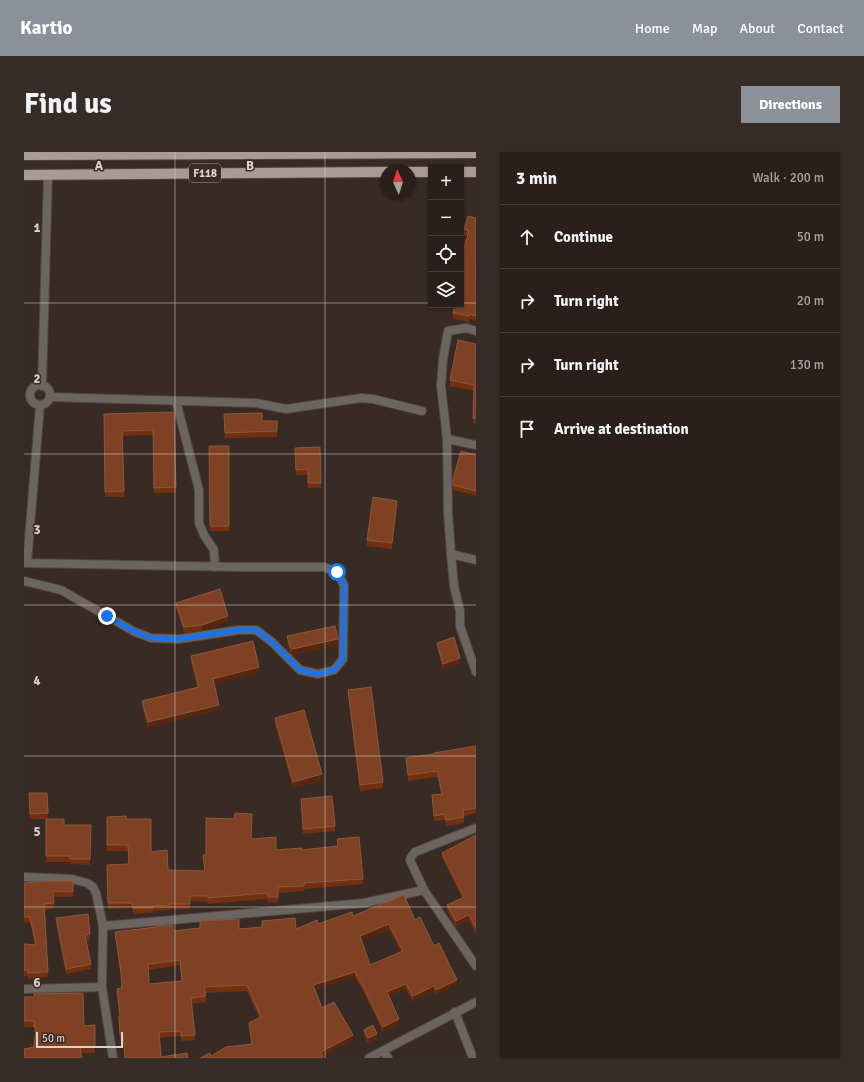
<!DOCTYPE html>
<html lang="en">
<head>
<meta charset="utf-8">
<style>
	:root { --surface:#2a201b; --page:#362d28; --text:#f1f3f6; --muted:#a5a3a3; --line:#463e3a; --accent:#8c9099 }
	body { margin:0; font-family:Signika,sans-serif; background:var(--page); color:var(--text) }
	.controls { position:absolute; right:12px; top:12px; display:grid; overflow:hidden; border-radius:0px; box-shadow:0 1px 3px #0004 }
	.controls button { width:36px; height:36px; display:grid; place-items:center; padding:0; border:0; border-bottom:1px solid var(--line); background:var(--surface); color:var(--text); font:20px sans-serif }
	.compass { position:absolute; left:356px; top:12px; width:36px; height:36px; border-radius:50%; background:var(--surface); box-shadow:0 1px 3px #0004; rotate:356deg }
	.scale { position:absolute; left:12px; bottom:10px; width:87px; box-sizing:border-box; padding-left:4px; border:2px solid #dad0cc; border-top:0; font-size:11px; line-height:14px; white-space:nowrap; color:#dad0cc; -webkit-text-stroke:3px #382a24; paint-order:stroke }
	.stop { position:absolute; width:12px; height:12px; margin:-9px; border:3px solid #1a73e8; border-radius:50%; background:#fff }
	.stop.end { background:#1a73e8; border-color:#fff; box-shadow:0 1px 4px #0008 }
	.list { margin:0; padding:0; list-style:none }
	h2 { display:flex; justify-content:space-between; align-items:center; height:52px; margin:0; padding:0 16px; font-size:17px }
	h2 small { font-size:13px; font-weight:400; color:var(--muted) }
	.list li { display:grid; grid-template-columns:26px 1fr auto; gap:12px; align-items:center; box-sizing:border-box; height:64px; padding:0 16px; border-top:1px solid var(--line) }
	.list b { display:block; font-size:15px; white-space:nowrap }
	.list em { font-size:13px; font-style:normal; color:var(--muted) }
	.icon { flex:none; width:22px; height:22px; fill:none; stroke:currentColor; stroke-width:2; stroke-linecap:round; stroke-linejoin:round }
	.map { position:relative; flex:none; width:452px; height:906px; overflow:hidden; border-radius:0px }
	header { display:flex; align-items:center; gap:24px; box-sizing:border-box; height:56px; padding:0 20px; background:var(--accent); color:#fff }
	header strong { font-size:19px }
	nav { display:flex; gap:22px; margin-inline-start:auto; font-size:14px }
	.intro { display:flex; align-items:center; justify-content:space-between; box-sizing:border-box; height:96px; padding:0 24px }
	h1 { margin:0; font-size:28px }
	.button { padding:10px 18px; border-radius:0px; background:var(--accent); color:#fff; font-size:14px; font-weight:700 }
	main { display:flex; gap:24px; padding:0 24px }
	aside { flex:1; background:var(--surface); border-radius:0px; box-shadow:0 1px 3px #0004 }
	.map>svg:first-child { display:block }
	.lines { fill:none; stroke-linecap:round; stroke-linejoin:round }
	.street-casing { stroke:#52453f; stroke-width:10 }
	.primary-casing { stroke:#52453f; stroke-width:12 }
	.street { stroke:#6c6461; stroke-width:8 }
	.primary { stroke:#aa9a94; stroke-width:10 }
	.wall { fill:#73300e; fill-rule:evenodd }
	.shaded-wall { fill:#57260e }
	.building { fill:#7e4123; stroke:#8c583d; fill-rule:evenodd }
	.route { stroke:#1a73e8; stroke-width:5 }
	.grid { fill:none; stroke:#dad0cc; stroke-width:1; stroke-opacity:0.55 }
	.labels { text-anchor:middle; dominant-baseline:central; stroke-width:3; stroke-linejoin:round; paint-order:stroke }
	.shield { fill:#382a24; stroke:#a99e9a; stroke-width:1 }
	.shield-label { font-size:11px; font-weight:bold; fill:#dad0cc }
	.grid-label { font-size:13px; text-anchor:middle; font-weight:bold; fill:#dad0cc; stroke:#382a24; stroke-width:3; stroke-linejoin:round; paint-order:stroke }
</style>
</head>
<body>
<header>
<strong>Kartio</strong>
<nav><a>Home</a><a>Map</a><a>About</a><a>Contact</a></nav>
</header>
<div class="intro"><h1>Find us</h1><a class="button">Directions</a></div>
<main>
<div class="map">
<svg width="452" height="906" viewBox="0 0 452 906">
	<rect width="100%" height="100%" fill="#382a24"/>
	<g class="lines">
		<g class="street-casing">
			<g id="street">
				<path d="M452,179L442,176L424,179L419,207L417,234L423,287L424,361L427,402L430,434L436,459V474L452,520"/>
				<circle cx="16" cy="243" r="10"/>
				<path d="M18,234L24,22"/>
				<path d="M26,245L232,251L262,257L337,246L349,247L398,259"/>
				<path d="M152,249L175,338V371L180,383L190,398L191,415"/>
				<path d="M423,287L452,293"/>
				<path d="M427,402L452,408"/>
				<path d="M0,411L214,415H300L313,420L320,433L319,507L310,518L294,522L276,518L248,490L232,478H215L155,487L127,486L111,480L37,438L0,429"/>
				<path d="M3,411L16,253"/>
				<path d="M452,676L391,700L387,705L386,708L400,738L452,814"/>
				<path d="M0,725L48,727L63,731L69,735L72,741L79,774L78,835L89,906"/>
				<path d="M79,774L340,751L400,738"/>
				<path d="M0,837L78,835"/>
				<path d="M431,860L449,906"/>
				<path d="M359,899L364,906"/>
				<path d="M345,906L452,850"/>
			</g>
		</g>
		<g class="primary-casing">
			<g id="primary">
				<path d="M0,3L452,1"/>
				<path d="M386,20H407"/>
				<path d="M437,20H452"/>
				<path d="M0,23L362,20"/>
			</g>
		</g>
		<use href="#street" class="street"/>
		<use href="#primary" class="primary"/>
	</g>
	<g class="wall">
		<path d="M452,66V169L446,167L445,170L429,167V161L443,84L440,83V77Z"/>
		<path d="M452,192V272L449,271L450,239L426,234V228Z"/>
		<path d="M150,260L152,341H130L129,283L99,284L100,345H81L80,262Z"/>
		<path d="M200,262L238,269H253V285L201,286Z"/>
		<path d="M185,294H205V379H186Z"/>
		<path d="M296,295L297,336H284V323H272L271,296Z"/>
		<path d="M452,303V344L429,338V327Z"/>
		<path d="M373,354L368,397L343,394V388Z"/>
		<path d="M152,451L204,470L178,478L160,481L152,456Z"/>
		<path d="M263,484L314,493L268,503L266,500L263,490Z"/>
		<path d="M413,491L436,512L419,517L413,496Z"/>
		<path d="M167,504L235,521L190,532L195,558L124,576L118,554V549L173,535L167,510Z"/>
		<path d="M324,538L359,630V636L336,639L324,543Z"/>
		<path d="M251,566L298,628L269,636L251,572Z"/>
		<path d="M452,594V661L440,664V671L422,674L421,668L410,669L408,643L417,642L414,626L413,625L384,629L382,612V606L410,602Z"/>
		<path d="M5,641L24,661V667H6Z"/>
		<path d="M277,647L311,674V679L279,682Z"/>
		<path d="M83,665L102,667L127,700L144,718L180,719L179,703H182L227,687L252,698H278L314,694L313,687L339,727V732L280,737V739L254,741V750L244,751L243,747L184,752V750L166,749V757H146V758L129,759V761L109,762L108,756L84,757L83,713L105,712L104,699H83Z"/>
		<path d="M22,667L40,673H67L66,713L46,712V710H22Z"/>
		<path d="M452,683V782L445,768L432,775L423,759V753L438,746L418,706V701Z"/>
		<path d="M49,729V745H29L30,756L21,758L24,825L4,827V824H0V792L11,793L6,770L0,771V731Z"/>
		<path d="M329,764L391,768L410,794L433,833L412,843L410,839L389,850L382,837L365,845L375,873L359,880L339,839L331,825L291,838L298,856L329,888L299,905V906L187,904L227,892L225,871L235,866L223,839L181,841L182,850L167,852L171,888L157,889V884L135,886L137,905L164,906H101L99,888L96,889L95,870V864H96L93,837L97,836V826L91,785V780L149,779L176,776V769L215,777L238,775V769L272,777ZM365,777L377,800L346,813L338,789ZM156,813L158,829L125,832L124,818Z"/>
		<path d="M32,766L66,782V788H62L67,812V817L42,822L32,771Z"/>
		<path d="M0,845L60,874L71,873V901H57L10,895L11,880H10V875H0Z"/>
		<path d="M340,878L353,887L344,892L340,883Z"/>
	</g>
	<g class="shaded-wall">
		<path d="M373,349V354L368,397V391Z"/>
		<path d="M204,464V470L178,478V473Z"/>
		<path d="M314,487V493L268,503V497Z"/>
		<path d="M436,506V512L419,517V512Z"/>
		<path d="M235,515V521L189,533V527Z"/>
		<path d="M195,553V558L124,576V570Z"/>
		<path d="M298,622V628L269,636V630Z"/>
		<path d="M445,763V768L432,775V769Z"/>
		<path d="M365,772V777L336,790V784Z"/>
		<path d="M331,820V825L289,839V833Z"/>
		<path d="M433,828V833L412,843V838Z"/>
		<path d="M382,832V837L363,846V840Z"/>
		<path d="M410,834V839L389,850V844Z"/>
		<path d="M375,867V873L359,880V875Z"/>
		<path d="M353,882V887L344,892V886Z"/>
		<path d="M329,883V888L299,905V906H296L297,900Z"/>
	</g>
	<g class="building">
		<path d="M444,64L452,66V116L451,119H452L451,126H452V164L446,162L445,164L429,161L431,153H437V106L445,79L440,77Z"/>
		<path d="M434,188L452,192V266H449L450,233L426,228Z"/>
		<path d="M150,260L152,335L130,336L129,278L98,279L100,339L81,340L80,262Z"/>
		<path d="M238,261V269H253V279L201,281L200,262Z"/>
		<path d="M185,294H205V374H186Z"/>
		<path d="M296,295L297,331H284V317L272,318L271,296Z"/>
		<path d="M437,299L452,303V339L429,333V327Z"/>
		<path d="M349,345L373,349L368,391L343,388Z"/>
		<path d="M196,437L204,464L178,473L160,475L152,451Z"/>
		<path d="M311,474L314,487L268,497L266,494L263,484Z"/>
		<path d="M430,485L436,506L419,512L413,491Z"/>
		<path d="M229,489L235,515L189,527L195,553L124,570L118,549L175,535L167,504Z"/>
		<path d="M347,535L359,630L336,633L324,538Z"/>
		<path d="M280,558L298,622L269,630L251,566Z"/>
		<path d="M452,594V656L439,658L440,665L422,668L421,662L410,664L408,643L418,642L414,621L413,619L384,623L382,606L410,602V601Z"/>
		<path d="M5,641H23L24,661L6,662Z"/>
		<path d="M308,644L311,674L279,677L277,647Z"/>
		<path d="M211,661L228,662L227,687L252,685V698L278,696V698L314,694L313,687L335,685L339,727L280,731V734L254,735V745H244L243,741L184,746V744H166V752H146V753L129,754V756H109L108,751H84L83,713L105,712L104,693H83V665L102,664V667H127V700L143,698L144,718L181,719L179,703H182V666L210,667Z"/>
		<path d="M22,667H40V673H67L66,707H46V704H22Z"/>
		<path d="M452,683V776L445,763L432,769L423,753L440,745L418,701Z"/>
		<path d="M27,729H49V740L29,739L30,751L20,752L24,820L4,821V818H0V792L12,793L6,765H0V731Z"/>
		<path d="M380,743L391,768L396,765L410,794L415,791L433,828L412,838L410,834L389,844L382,832L363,840L375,867L359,875L339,834L331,820L289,833L298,856L310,850L329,883L297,900L299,905L296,906H176L186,901L187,904L202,895L228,892L225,871L237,865L223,833L180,835L182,844L167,846L171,883L157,884V879L135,880L137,905L163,901L164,906H101L99,883H96L95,864H96L93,837L98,836L97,820L91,780L132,775V774L149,773V779L176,776V769L215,767V777L238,775V769L271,766L272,777L293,768L294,772L328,760L329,764ZM365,772L379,799L346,813L336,784ZM156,808L158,829L125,832L124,812Z"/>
		<path d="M64,762L66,782L61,783L67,812L42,817L32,766Z"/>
		<path d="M59,841L60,874L71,873V895L56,896L58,906H0V897L10,895L12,875H10V869H0V845H10V842Z"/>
		<path d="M349,873L353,882L344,886L340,878Z"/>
	</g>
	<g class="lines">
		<path class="route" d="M83,464L111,480L127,486L156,487L215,478H232L248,490L276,518L294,522L310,518L319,507L320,433L313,420"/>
	</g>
	<path class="grid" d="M151,0V906M301,0V906M0,151H407M437,151H452M0,302H452M0,453H452M0,604H452M0,755H452"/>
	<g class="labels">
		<rect class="shield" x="165" y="12" width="32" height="18" rx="3"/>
		<g class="shield-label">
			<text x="181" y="21">F118</text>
		</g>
	</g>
	<g class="grid-label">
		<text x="75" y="18">A</text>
		<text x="226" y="18">B</text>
		<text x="13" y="80">1</text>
		<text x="13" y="231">2</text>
		<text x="13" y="382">3</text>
		<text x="13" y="533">4</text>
		<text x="13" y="684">5</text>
		<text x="13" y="835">6</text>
	</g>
</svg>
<div class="controls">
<button>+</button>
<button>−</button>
<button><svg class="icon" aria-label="locate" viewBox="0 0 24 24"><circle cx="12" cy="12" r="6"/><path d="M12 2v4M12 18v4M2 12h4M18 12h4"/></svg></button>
<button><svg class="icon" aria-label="layers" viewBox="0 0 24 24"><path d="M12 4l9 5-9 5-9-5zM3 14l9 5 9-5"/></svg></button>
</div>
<svg class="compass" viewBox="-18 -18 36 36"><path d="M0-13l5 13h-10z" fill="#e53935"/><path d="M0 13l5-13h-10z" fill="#a5a3a3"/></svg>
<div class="scale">50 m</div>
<div class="stop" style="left:313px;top:420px"></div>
<div class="stop end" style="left:83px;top:464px"></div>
</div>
<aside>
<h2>3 min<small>Walk · 200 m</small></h2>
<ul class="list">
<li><svg class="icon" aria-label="ahead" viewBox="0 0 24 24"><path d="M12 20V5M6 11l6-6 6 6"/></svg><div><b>Continue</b></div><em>50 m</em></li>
<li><svg class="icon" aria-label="right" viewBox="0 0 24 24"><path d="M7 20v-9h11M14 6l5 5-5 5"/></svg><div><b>Turn right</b></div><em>20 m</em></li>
<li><svg class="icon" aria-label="right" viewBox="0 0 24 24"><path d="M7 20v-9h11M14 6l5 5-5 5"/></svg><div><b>Turn right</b></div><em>130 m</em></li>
<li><svg class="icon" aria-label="arrive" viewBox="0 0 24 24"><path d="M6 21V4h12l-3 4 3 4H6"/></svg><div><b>Arrive at destination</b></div></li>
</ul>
</aside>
</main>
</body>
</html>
